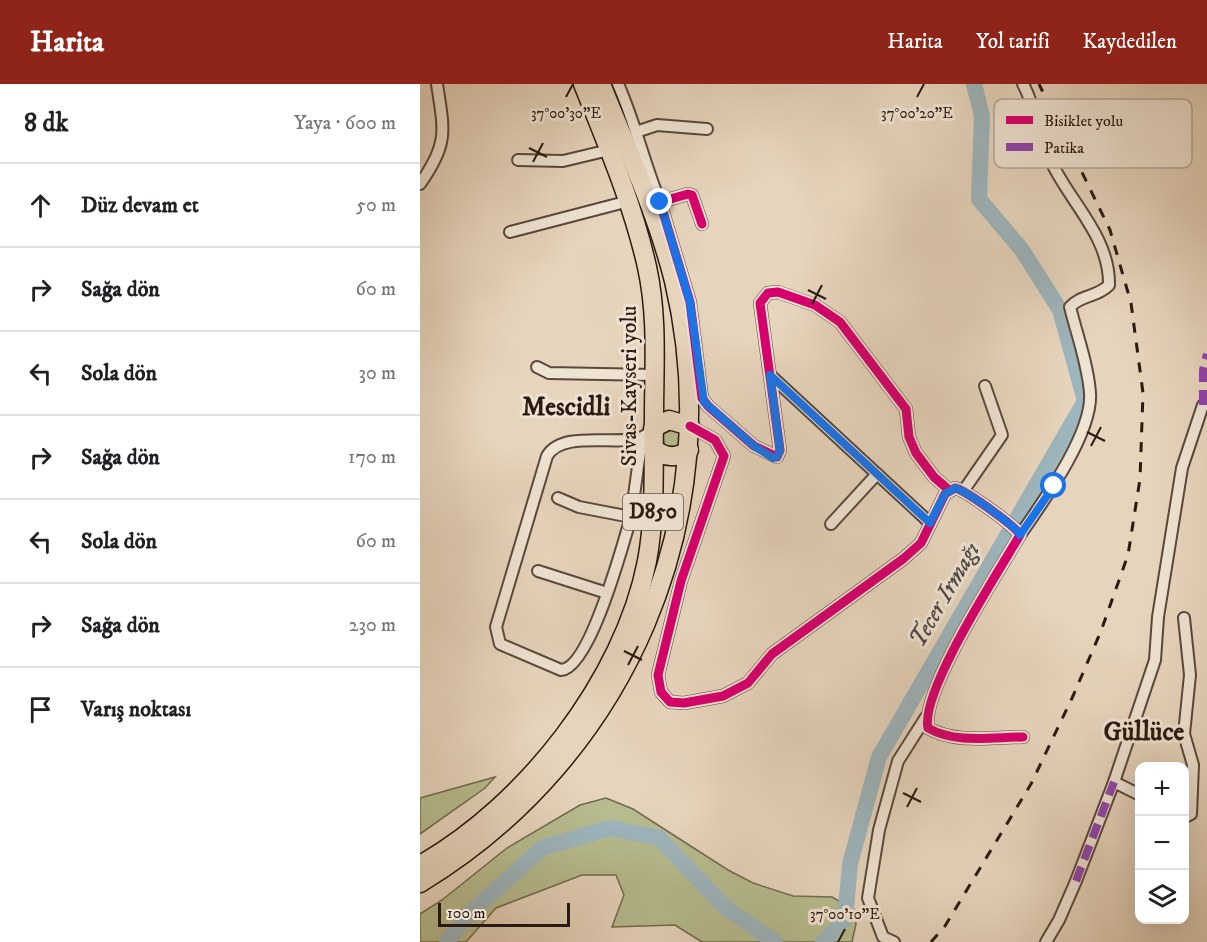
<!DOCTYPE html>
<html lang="tr">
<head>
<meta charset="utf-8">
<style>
	:root { --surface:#fff; --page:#f2f2f2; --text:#202124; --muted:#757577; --line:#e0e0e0; --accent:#8f2418 }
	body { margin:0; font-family:"IM FELL DW Pica",serif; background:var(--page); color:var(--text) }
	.controls { position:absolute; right:18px; bottom:18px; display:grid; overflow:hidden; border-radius:12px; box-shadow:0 6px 24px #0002 }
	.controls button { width:54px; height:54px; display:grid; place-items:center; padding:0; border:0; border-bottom:2px solid var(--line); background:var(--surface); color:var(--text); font:30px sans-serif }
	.scale { position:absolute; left:18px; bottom:15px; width:132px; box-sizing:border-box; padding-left:6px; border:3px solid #2b1a11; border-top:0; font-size:16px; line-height:21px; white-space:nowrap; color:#2b1a11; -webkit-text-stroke:4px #efe3d3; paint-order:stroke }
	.stop { position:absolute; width:18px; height:18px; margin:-14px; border:4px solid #1a73e8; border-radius:50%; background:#fff }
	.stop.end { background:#1a73e8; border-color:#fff; box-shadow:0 2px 6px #0008 }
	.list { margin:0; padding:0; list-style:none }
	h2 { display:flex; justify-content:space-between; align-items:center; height:78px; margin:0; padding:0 24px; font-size:26px }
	h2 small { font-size:20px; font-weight:400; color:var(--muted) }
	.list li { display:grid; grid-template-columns:39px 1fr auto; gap:18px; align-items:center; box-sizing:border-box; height:84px; padding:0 24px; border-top:2px solid var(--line) }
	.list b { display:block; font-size:22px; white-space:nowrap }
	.list em { font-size:20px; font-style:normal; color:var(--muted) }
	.icon { flex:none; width:33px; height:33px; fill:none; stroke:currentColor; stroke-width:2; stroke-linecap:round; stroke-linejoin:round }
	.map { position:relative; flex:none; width:787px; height:858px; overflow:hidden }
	header { display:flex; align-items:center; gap:36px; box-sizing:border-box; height:84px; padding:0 30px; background:var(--accent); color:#fff }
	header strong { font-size:28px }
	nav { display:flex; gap:33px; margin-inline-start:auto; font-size:21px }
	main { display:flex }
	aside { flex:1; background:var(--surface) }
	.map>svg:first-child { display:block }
	.green { fill:#b7bc8f; stroke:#716b50; stroke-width:1.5 }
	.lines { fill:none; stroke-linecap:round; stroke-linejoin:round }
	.river { stroke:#9db5bd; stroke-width:16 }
	.street-casing { stroke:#5a483c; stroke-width:14 }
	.highway-casing { stroke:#2b1a11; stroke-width:21 }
	.street { stroke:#efe3d3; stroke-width:10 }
	.highway { stroke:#e6d4bc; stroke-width:18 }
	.rail { stroke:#2b1a11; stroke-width:3; stroke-dasharray:10 10; stroke-linecap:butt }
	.quiet { stroke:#8e44ad; stroke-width:8; stroke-dasharray:15 8; stroke-linecap:butt }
	.cycleway-casing { stroke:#efe3d3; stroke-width:13 }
	.cycleway { stroke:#d6006c; stroke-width:9 }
	.route { stroke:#1a73e8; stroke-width:8 }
	.ticks { fill:none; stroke:#2b1a11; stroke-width:2 }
	.labels { text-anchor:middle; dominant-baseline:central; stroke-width:6; stroke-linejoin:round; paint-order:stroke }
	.shield { fill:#efe3d3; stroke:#66564b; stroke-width:1.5 }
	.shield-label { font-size:21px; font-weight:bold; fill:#2b1a11 }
	.street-label { font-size:22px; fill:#2b1a11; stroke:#efe3d3 }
	.water-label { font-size:24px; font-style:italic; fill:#4d4845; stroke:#efe3d3 }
	.quarter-label { font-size:26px; font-weight:bold; fill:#2b1a11; stroke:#efe3d3 }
	.key { fill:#efe3d3; stroke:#b4a799; stroke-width:1.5 }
	.key-label { font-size:16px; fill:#2b1a11 }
	.ticks-label { font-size:15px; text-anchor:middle; fill:#2b1a11; stroke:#efe3d3; stroke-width:6; stroke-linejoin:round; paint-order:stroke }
</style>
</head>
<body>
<header>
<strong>Harita</strong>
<nav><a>Harita</a><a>Yol tarifi</a><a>Kaydedilen</a></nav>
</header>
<main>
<aside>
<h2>8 dk<small>Yaya · 600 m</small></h2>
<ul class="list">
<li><svg class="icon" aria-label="ahead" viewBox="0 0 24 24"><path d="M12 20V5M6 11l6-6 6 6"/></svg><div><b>Düz devam et</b></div><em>50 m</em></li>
<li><svg class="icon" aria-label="right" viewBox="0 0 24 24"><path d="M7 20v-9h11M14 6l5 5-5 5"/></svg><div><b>Sağa dön</b></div><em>60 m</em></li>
<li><svg class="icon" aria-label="left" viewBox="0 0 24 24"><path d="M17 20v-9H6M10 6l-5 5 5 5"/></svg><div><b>Sola dön</b></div><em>30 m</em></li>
<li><svg class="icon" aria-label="right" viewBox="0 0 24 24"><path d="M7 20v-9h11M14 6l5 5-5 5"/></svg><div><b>Sağa dön</b></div><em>170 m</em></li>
<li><svg class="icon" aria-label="left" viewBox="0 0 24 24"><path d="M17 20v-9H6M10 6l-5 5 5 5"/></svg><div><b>Sola dön</b></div><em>60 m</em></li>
<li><svg class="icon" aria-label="right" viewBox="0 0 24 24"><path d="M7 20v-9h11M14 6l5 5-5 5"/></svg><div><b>Sağa dön</b></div><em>230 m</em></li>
<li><svg class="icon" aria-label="arrive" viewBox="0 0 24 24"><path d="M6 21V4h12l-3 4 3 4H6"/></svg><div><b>Varış noktası</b></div></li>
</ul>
</aside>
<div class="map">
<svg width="787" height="858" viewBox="0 0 787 858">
	<rect width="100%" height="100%" fill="#e6d4bc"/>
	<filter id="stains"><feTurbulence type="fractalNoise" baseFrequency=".00333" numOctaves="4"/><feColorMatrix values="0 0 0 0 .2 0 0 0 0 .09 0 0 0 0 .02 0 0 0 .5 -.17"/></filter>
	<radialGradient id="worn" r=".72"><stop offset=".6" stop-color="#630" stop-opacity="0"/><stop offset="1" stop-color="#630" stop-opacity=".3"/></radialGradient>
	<g class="green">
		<path d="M256,343L264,354L256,365L245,363L242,348Z"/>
		<path d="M75,693L65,704L0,750V714Z"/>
		<path d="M186,714L213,725L308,786L333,799L373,812L412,813L435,826L436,840L432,858H282L255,841L192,843L204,811L196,791H162L76,824L46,858H0V830L22,816L87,764L160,721Z"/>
	</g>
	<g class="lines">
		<g class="river">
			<path d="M27,858L46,833L122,764L190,744L239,754L306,824L355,858"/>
			<path d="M403,858L425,835L430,780L459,673L665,317L640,226L602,166L559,115L562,32L554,0"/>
		</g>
		<g class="street-casing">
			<g id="street">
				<path d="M198,0C215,38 224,79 240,118L235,119"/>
				<path d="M216,48L237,41L287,45"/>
				<path d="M98,76L143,77L189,66"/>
				<path d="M0,100C29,59 24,47 17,0"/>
				<path d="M282,140L272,111L268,110L240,118L270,218L282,314L288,322L334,362L357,373L360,366L340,219L348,209L358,208L395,221L420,238L486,325L489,353L496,369L514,393L529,406"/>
				<path d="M90,148L209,117"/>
				<path d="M117,283L129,289L234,291"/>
				<path d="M350,291L510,439"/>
				<path d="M270,342L295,356L304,372L261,497L238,591L241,608L250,618L264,619L303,612L328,599L352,570L483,475L501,459L525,410L535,404C545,406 597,443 600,451C579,487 500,608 508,644C535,660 573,653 603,653"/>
				<path d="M544,406L582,351L565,302"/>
				<path d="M138,414L159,423L211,433C203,460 170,584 141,586L80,560L76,543L127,372C143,345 199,363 222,353C226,352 230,347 233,344"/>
				<path d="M211,433L222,354"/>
				<path d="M411,440L457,390"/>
				<path d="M600,451C623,418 673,349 670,309C668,281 657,251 650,223C660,211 678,213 689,201C690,150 645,114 627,69C617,46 616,24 603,0"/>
				<path d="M118,487L187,509"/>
				<path d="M764,534L770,591L764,650L773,681L771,730L764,734"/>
				<path d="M694,698L720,711"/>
				<path d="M474,858L463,853L448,814L459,746L478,677L506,633"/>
				<path d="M626,858L639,836L656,797L694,698L735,576L738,533L762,384L783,321"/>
			</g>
		</g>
		<g class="highway-casing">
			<g id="highway">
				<path d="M233,344L249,336L270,342"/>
				<path d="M233,364C244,374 257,375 269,366"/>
				<path d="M0,781C105,722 204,596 227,477C236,429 233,381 234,332C234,282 238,233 227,183C213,120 187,60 163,0"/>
				<path d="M0,799C207,674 310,433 254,197C237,129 207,65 181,0"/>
			</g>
		</g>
		<use href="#street" class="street"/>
		<use href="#highway" class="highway"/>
		<path class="rail" d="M511,858L525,842L611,700L653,612L681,547L708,471L720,395L723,309L711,219L690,146L619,0"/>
		<g class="quiet">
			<path d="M783,321V286L787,270"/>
			<path d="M656,797L694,698"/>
		</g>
		<g class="cycleway-casing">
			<g id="cycleway">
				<path d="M282,140L272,111L268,110L240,118L270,218L282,314L288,322L334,362L357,373L360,366L340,219L348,209L358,208L395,221L420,238L486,325L489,353L496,369L514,393L529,406"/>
				<path d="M270,342L295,356L304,372L261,497L238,591L241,608L250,618L264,619L303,612L328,599L352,570L483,475L501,459L525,410L535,404C545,406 597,443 600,451C579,487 500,608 508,644C535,660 573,653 603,653"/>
			</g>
		</g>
		<use href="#cycleway" class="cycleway"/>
	</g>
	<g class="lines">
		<path class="route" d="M240,118L270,218L284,318L334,362L353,374L357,373L360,366L350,291L510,439L525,410L535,404C545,406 597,443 600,451L634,402"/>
	</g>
	<path class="ticks" d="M146,13L153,0M497,13L504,0M109,64L127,73M113,78L123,59M388,206L406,215M392,220L402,201M667,348L685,357M671,362L681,343M204,567L222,576M208,581L218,562M483,709L501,718M487,723L497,704M418,858L425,845"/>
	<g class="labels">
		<rect class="shield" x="203" y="410" width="60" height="36" rx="4.5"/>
		<g class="shield-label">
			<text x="233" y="428">D850</text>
		</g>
		<g class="street-label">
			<text transform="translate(209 302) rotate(-90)">Sivas-Kayseri yolu</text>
		</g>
		<g class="water-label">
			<text transform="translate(525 511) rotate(-60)">Tecer Irmağı</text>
		</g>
		<g class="quarter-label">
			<text x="146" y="323">Mescidli</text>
			<text x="724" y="648">Güllüce</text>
		</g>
	</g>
	<rect x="574" y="15" width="198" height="69" rx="9" class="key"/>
	<rect x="586" y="32" width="27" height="8" fill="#d6006c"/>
	<rect x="586" y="59" width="27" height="8" fill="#8e44ad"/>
	<g class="key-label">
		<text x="624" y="42">Bisiklet yolu</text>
		<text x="624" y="69">Patika</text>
	</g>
	<g class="ticks-label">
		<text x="146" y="34">37°00'30"E</text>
		<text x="497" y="34">37°00'20"E</text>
		<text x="425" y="835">37°00'10"E</text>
	</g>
	<rect width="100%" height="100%" filter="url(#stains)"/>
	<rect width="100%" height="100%" fill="url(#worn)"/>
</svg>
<div class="controls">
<button>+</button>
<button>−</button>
<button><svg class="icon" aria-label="layers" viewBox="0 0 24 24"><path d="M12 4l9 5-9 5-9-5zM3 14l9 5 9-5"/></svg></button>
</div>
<div class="scale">100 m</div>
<div class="stop" style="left:634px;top:402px"></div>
<div class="stop end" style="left:240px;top:118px"></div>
</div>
</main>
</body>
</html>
